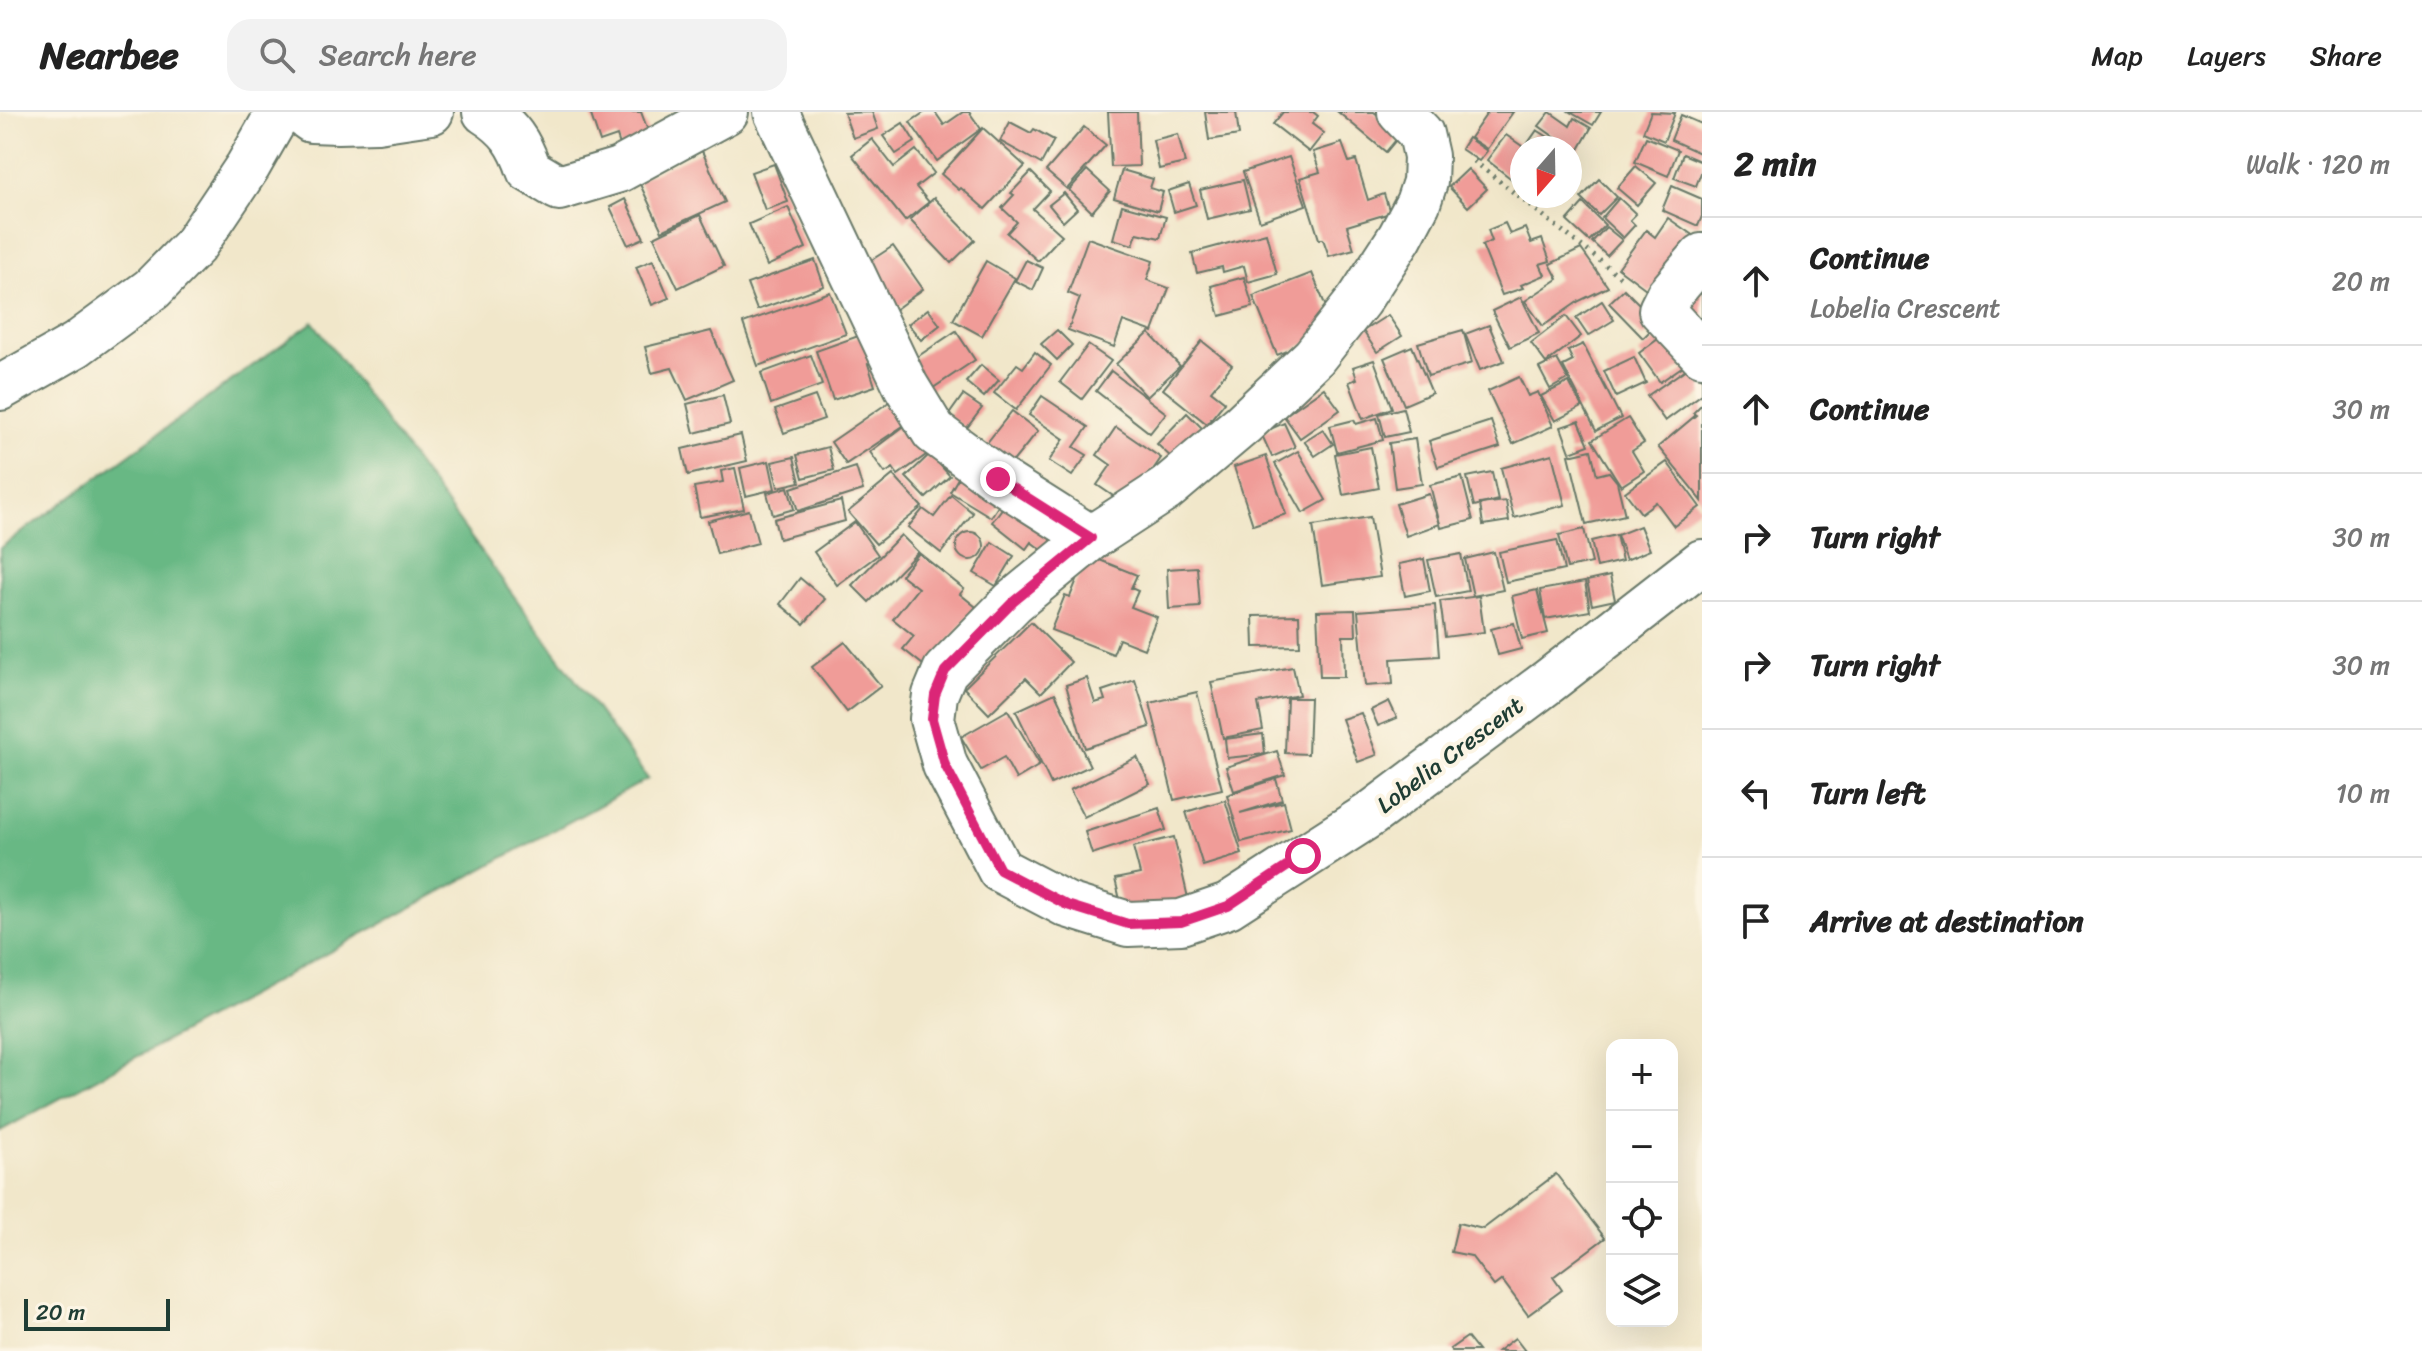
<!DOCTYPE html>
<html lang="en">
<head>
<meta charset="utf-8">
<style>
	:root { --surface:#fff; --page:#f2f2f2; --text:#222; --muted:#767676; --line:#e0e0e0 }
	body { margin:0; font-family:Sriracha,sans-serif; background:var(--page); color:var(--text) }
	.controls { position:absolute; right:24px; bottom:24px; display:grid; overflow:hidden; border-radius:16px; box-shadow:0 8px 32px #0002 }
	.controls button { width:72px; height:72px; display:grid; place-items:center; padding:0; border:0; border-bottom:2px solid var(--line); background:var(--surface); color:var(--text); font:40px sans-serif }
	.compass { position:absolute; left:1510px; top:24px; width:72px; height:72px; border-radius:50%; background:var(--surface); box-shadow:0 8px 32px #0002; rotate:200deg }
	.scale { position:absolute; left:24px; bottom:20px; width:146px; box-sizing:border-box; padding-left:8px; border:4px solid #1f3d34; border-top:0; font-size:22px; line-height:28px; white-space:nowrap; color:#1f3d34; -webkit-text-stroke:6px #fcf5e5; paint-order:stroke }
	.stop { position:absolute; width:24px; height:24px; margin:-18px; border:6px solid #db2777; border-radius:50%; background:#fff }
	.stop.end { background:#db2777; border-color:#fff; box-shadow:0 2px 8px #0008 }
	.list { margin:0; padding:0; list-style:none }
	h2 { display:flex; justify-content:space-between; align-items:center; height:104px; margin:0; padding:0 32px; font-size:34px }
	h2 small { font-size:26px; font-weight:400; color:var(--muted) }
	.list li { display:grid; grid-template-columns:52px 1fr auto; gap:24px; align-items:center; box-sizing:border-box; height:128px; padding:0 32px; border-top:2px solid var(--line) }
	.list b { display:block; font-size:30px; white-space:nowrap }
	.list p { margin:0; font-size:26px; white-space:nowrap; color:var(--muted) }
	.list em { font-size:26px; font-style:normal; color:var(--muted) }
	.icon { flex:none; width:44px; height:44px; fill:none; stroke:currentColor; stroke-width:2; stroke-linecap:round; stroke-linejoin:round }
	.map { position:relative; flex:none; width:1702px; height:1239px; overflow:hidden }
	header { display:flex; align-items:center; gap:48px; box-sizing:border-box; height:112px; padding:0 40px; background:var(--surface); border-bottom:2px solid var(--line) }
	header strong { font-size:38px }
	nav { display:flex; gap:44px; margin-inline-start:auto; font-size:28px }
	.search { width:560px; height:72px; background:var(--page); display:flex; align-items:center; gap:20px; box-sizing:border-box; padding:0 28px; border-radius:24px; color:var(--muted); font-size:30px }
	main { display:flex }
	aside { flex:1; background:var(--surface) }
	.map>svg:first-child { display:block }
	.forest { fill:#68b884; stroke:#447a5c; stroke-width:2 }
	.building { fill:#f09c98 }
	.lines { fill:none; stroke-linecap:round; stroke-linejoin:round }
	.minor-casing { stroke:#687868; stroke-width:48 }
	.path { stroke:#687868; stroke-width:5; stroke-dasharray:2 6; stroke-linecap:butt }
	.minor { stroke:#fff; stroke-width:44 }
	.route { stroke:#db2777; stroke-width:10 }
	.labels { text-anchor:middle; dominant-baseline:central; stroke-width:8; stroke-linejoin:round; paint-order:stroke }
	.street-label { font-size:24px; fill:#1f3d34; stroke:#fcf5e5 }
</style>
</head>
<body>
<header>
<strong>Nearbee</strong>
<div class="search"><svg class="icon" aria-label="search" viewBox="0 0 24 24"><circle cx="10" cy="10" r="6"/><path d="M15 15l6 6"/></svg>Search here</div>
<nav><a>Map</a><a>Layers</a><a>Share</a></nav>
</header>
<main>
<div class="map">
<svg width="1702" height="1239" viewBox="0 0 1702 1239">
	<rect width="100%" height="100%" fill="#fcf5e5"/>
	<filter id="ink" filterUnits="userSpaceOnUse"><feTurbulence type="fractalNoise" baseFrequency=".0125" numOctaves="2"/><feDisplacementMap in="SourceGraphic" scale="16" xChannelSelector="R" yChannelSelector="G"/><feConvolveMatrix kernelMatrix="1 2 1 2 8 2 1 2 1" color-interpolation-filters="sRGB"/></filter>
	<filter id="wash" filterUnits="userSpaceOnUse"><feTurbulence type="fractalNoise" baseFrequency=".006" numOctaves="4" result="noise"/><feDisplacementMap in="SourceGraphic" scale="32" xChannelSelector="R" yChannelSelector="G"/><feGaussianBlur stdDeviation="1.8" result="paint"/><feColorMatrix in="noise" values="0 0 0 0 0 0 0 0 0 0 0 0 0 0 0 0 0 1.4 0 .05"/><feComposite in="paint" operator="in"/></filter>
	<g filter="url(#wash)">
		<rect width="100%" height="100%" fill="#f1e7ca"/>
		<path class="forest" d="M313,210L648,667L0,1019V436Z"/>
		<g id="blocks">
			<g class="building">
				<path d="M590,0H641L655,37L625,48L617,24L600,30Z"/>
				<path d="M872,0L878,17L853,26L844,1Z"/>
				<path d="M925,0H935L944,13L963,0H969L981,17L937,49L910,10Z"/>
				<path d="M1108,0H1137L1139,54L1111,55Z"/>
				<path d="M1205,0H1236L1239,23L1209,28Z"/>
				<path d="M1283,0H1313L1318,4L1312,12L1324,21L1309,40L1273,12Z"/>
				<path d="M1338,0H1374L1401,22L1386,40Z"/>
				<path d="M1488,0H1513L1487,37L1470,26Z"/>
				<path d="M1550,0L1570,14L1574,6L1591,16L1577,41L1539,14Z"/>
				<path d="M1570,0H1601L1593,13Z"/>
				<path d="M1651,0L1675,1L1664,29L1643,20Z"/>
				<path d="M1681,3L1702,12V42L1671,28Z"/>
				<path d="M1010,10L1031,21L1034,17L1054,28L1041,52L1000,29Z"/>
				<path d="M903,11L915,30L896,42L883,24Z"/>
				<path d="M1084,15L1106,33L1067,77L1046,59Z"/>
				<path d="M983,16L1025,54L985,97L961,76L959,78L941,62Z"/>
				<path d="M1537,18L1556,30L1552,36L1526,34Z"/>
				<path d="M1178,22L1185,51L1159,57L1153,28Z"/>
				<path d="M1506,23L1522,34V75L1487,48Z"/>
				<path d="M1646,25L1678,38L1668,64L1635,50Z"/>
				<path d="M1468,26L1487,39L1479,49L1461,37Z"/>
				<path d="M872,27L894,55L916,38L934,61L916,75L929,90L905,109L852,43Z"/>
				<path d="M1342,31L1349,50L1356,48L1368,88L1384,82L1390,101L1347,114L1354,137L1329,144L1323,127H1319L1300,66L1320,60L1313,40Z"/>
				<path d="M702,39L725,90L662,119L638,68Z"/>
				<path d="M1683,42L1702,50V58L1696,74L1674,66Z"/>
				<path d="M1289,45L1306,93L1260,109L1243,60Z"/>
				<path d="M774,52L788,90L765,98L751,60Z"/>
				<path d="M1636,54L1656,71L1637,93L1617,76Z"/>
				<path d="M1468,57L1487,77L1468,95L1449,75Z"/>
				<path d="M1087,58L1110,79L1092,100L1069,78Z"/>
				<path d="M1122,58L1153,67L1150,76L1163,80L1158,99L1114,86Z"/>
				<path d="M1031,60L1050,79L1033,97L1062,123L1038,149L1007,121L1017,110L1002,96L1014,83L1011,81Z"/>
				<path d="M1599,67L1617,85L1599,103L1581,86Z"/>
				<path d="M1243,68L1250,97L1207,107L1200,78Z"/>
				<path d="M1189,72L1196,93L1174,100L1168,79Z"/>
				<path d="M1672,74L1702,87V104L1698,114L1662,98Z"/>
				<path d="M1064,81L1077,97L1063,110L1049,93Z"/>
				<path d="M934,86L975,128L951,151L910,108Z"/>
				<path d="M1619,86L1636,102L1630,108L1635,113L1623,126L1602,106Z"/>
				<path d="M625,87L644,126L628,133L610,95Z"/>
				<path d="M1583,91L1605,113L1589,129L1567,109Z"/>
				<path d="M1122,93L1166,105L1160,126L1137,121L1133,133L1113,127Z"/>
				<path d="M788,95L806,136L767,154L749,112Z"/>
				<path d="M700,103L724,154L678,176L654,125Z"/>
				<path d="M1668,106L1698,127L1650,180L1618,156L1646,118L1655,125Z"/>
				<path d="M1505,111L1510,122L1525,116L1531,131L1542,127L1550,149L1540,152L1545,163L1521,173L1523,176L1502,183L1482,133L1492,129L1488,118Z"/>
				<path d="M1606,115L1622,128L1607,144L1592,130Z"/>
				<path d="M1266,121L1277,162L1248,170L1244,154L1223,160L1222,155L1197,161L1192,141Z"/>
				<path d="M1088,126L1153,149L1147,168L1169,176L1153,220L1123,209L1114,235L1068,218L1080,186L1068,181Z"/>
				<path d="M893,134L923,177L893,199L861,155Z"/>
				<path d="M1581,137L1608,175L1579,189L1543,214L1525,189L1558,167L1550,152Z"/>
				<path d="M653,148L669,186L652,193L636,155Z"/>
				<path d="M815,148L824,174L757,198L747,172Z"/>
				<path d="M1026,148L1043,156L1033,178L1015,169Z"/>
				<path d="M986,149L1015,166L982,224L953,208Z"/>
				<path d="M1312,161L1331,207L1327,224L1277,243L1253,184Z"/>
				<path d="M1244,165L1253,195L1220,204L1211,174Z"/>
				<path d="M1702,174V213L1679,192Z"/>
				<path d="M1624,177L1658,211L1643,226L1609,191Z"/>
				<path d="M830,180L846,222L758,254L743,211Z"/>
				<path d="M1521,185L1539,221L1510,235L1492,199Z"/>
				<path d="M1602,189L1614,208L1588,224L1576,206Z"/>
				<path d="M928,197L940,213L921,228L908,212Z"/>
				<path d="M1388,203L1402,224L1377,240L1363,219Z"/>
				<path d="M1566,204L1581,224L1546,251L1531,231Z"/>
				<path d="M1489,213L1504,249L1480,258L1465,222Z"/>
				<path d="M1057,218L1072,233L1057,248L1041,232Z"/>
				<path d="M1463,218L1472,251L1428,264L1418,231Z"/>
				<path d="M711,219L733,268L687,288L672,256L652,261L645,235Z"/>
				<path d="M956,219L975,248L930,278L911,249Z"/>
				<path d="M1149,221L1180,254L1147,285L1116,252Z"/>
				<path d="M864,222L874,250L868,252L875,274L833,288L816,239Z"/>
				<path d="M1665,222L1686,252L1660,270L1639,241Z"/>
				<path d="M1202,229L1232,253L1211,279L1225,290L1207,312L1163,277Z"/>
				<path d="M1583,232L1621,306L1596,319L1563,254L1573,249L1568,239Z"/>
				<path d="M1088,233L1111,249L1082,287L1060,270Z"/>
				<path d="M1412,234L1432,281L1404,293L1384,246Z"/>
				<path d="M1035,240L1051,253L1016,298L994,281L1017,252L1023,256Z"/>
				<path d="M811,243L822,273L771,292L761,261Z"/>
				<path d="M1634,245L1646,271L1616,285L1604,259Z"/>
				<path d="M1557,247L1568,267L1550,277L1539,256Z"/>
				<path d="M1374,248L1392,296L1363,307L1349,270L1357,267L1353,255Z"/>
				<path d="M981,253L999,268L984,285L966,270Z"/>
				<path d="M1692,253L1702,267V282L1665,309L1647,284Z"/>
				<path d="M1111,259L1166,301L1150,321L1096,279Z"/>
				<path d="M1519,265L1528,284L1538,280L1553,314L1513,332L1488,279Z"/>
				<path d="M1569,270L1582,295L1555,309L1541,284Z"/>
				<path d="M1324,276L1340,298L1300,326L1284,304Z"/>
				<path d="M723,283L730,312L694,321L687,292Z"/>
				<path d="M963,283L982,296L966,317L948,304Z"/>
				<path d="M815,284L824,307L784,321L775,298Z"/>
				<path d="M1042,284L1088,315L1074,335L1087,343L1072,364L1049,349L1064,327L1029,303Z"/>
				<path d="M889,290L906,312L846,352L831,330Z"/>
				<path d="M1702,292V389L1658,335L1696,303L1693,301Z"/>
				<path d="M1403,296L1409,320L1385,325L1379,302Z"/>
				<path d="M1012,299L1038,319L1011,352L986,332Z"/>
				<path d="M1187,301L1203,317L1174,348L1157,332Z"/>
				<path d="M1377,306L1383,328L1337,340L1330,314L1354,308L1356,312Z"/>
				<path d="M1628,306L1644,331L1632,339L1644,359L1621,374L1592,328Z"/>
				<path d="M911,309L933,338L898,363L893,356L885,361L870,340Z"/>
				<path d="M1491,309L1500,335L1438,355L1429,329Z"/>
				<path d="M1579,309L1589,333L1570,340L1561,315Z"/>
				<path d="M1284,311L1295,335L1272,345L1261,321Z"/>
				<path d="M1116,315L1161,346L1128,394L1097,373L1111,353L1097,343Z"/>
				<path d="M1323,317L1333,332L1315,344L1304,329Z"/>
				<path d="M741,323L747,349L688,363L682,337Z"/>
				<path d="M1415,327L1422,372L1395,376L1389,331Z"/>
				<path d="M828,335L834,358L803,366L797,343Z"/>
				<path d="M1371,335L1379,376L1343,383L1335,342Z"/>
				<path d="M1591,338L1597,363L1609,360L1617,370L1625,403L1586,412L1569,343Z"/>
				<path d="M1298,339L1326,388L1303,401L1275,352Z"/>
				<path d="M930,342L950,364L926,386L906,365Z"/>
				<path d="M1552,342L1565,393L1514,406L1501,356Z"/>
				<path d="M1266,344L1286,402L1253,413L1234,355Z"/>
				<path d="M794,345L800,370L778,375L772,350Z"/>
				<path d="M769,349L775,377L746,384L740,356Z"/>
				<path d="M1667,350L1700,395L1674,414L1656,390L1641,401L1625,380Z"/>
				<path d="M856,355L863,378L798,399L791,376Z"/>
				<path d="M735,356L744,397L700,405L694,375L723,370L721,359Z"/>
				<path d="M964,356L1006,382L991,405L950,380Z"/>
				<path d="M1492,360L1498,388L1474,394L1467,365Z"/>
				<path d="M893,363L922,395L876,432L848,400Z"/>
				<path d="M1462,365L1473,408L1441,416L1430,373Z"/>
				<path d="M788,375L794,397L773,403L767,381Z"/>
				<path d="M1429,382L1440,412L1406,424L1396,392Z"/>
				<path d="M951,383L973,401L941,441L908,415L923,397L934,405Z"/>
				<path d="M1012,383L1061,422L1046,441L1031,430L1026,437L992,410Z"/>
				<path d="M841,389L845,409L779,427L774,407Z"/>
				<path d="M1506,389L1509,409L1483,413L1480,392Z"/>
				<path d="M749,398L758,431L717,442L708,409Z"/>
				<path d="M1370,405L1380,465L1322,473L1313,414Z"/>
				<path d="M855,410L878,443L837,473L814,440Z"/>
				<path d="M1640,414L1650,438L1626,448L1617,423Z"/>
				<path d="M1584,417L1592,451L1567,456L1559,423Z"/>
				<circle cx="970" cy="434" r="14"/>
				<path d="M901,423L918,440L869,490L852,473Z"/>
				<path d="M1616,423L1622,449L1597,455L1591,429Z"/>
				<path d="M1557,428L1564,458L1506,470L1499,440Z"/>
				<path d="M992,430L1014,444L996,474L974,461Z"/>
				<path d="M1494,440L1503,478L1473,484L1465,447Z"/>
				<path d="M919,441L964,477L960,482L976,495L927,556L903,537L914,524L893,507L918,476L901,463Z"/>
				<path d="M1461,442L1468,479L1436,485L1428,448Z"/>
				<path d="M1087,443L1137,463L1131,476L1138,479L1131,495L1157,505L1144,537L1119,527L1113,542L1051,518L1065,483L1070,485Z"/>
				<path d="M1424,447L1430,479L1405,484L1399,452Z"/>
				<path d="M1197,455L1200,495L1169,497L1167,457Z"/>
				<path d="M1610,464L1615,488L1592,493L1587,469Z"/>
				<path d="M800,466L825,487L804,512L780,492Z"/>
				<path d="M1585,470L1590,499L1545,507L1540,478Z"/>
				<path d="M1537,478L1548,521L1522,527L1512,484Z"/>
				<path d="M1479,484L1484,520L1445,525L1440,489Z"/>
				<path d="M1435,493L1439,544L1391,547L1393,572L1365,574L1358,499Z"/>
				<path d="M1355,498L1356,524H1343L1344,565H1320L1317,499Z"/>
				<path d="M1299,503L1300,534L1254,535L1253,504Z"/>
				<path d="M1031,510L1071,550L1041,581L1026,566L989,602L964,576Z"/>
				<path d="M1514,511L1521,537L1498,543L1491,517Z"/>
				<path d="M845,530L881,574L847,600L812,555Z"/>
				<path d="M1293,555L1299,583L1258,591L1263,618L1223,626L1211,570Z"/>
				<path d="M1087,566L1095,591L1105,588L1102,579L1135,568L1150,615L1085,636L1066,573Z"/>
				<path d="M1197,580L1222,677L1174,688L1150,591Z"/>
				<path d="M1055,581L1090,654L1051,672L1016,599Z"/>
				<path d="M1287,586H1310L1308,642L1285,641Z"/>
				<path d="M1389,589L1397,606L1378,614L1371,598Z"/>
				<path d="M1008,598L1040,653L1016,667L1004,645L981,658L961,625Z"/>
				<path d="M1361,601L1377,643L1358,650L1342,607Z"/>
				<path d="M1263,622L1265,642L1227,646L1225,627Z"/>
				<path d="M1277,639L1285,663L1234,679L1226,655Z"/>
				<path d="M1137,645L1150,672L1084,705L1070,678Z"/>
				<path d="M1276,667L1282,688L1240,701L1284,690L1291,717L1241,730L1227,683Z"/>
				<path d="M1225,688L1242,742L1203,754L1186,700Z"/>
				<path d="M1159,696L1166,718L1092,742L1085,720Z"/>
				<path d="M1174,725L1188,786L1123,800L1115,767L1140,762L1133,735Z"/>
				<path d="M1556,1062L1605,1126L1553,1165L1562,1178L1528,1203L1502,1168L1494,1174L1471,1144L1451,1140L1458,1111L1483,1117Z"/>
				<path d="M1467,1225L1478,1239H1452L1450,1237Z"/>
				<path d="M1515,1226L1525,1239H1498Z"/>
			</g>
		</g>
	</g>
	<g filter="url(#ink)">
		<use href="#blocks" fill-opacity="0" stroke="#687868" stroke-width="2"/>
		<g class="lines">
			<g class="minor-casing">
				<g id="minor">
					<path d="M300,0L311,8L338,9L377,8L431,0"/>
					<path d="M485,0C509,15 520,31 529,58L559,76L619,58L726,0"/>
					<path d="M776,0L906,274L934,320L998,367L1091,426"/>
					<path d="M1400,0L1421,22L1426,44L1425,70L1418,91L1400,125L1359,188L1314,245L1243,312L1166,377L1091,426L1013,490L945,559L935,583L932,607L945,653L1000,758L1067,793L1128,812L1181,810L1228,794L1371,702L1549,569L1702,450"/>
					<path d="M1702,144L1668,184L1661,198L1702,242"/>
					<path d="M0,276L76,233L152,177L195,133L248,54L279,0"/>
				</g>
			</g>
			<path class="path" d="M1474,49L1623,167"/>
			<use href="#minor" class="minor"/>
		</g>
	</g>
	<g class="lines" filter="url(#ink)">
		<path class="route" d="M998,367L1091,426L1013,490L945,559L935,583L932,607L945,653L1000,758L1067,793L1128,812L1181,810L1228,794L1303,744"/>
	</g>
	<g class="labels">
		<g class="street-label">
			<text transform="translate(1450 643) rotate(-37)">Lobelia Crescent</text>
		</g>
	</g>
</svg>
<div class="controls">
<button>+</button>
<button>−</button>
<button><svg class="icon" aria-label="locate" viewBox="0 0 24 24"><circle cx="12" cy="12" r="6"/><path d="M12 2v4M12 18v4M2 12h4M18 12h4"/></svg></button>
<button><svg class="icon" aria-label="layers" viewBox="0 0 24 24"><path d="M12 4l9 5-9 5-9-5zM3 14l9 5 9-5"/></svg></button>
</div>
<svg class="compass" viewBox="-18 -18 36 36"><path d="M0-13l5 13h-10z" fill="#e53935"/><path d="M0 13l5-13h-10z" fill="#767676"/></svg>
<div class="scale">20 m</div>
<div class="stop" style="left:1303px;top:744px"></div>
<div class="stop end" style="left:998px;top:367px"></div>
</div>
<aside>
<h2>2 min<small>Walk · 120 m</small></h2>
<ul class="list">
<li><svg class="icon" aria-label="ahead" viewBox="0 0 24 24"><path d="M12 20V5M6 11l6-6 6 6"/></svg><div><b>Continue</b><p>Lobelia Crescent</p></div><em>20 m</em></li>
<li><svg class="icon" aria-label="ahead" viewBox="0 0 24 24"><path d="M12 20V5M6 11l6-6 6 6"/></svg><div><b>Continue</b></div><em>30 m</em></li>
<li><svg class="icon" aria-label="right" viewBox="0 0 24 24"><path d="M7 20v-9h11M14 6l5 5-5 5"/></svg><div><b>Turn right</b></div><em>30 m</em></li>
<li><svg class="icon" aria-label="right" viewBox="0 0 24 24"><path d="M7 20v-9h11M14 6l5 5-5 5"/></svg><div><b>Turn right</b></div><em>30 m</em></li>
<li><svg class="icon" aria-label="left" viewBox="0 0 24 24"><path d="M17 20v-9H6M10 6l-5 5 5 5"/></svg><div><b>Turn left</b></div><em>10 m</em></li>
<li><svg class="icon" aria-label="arrive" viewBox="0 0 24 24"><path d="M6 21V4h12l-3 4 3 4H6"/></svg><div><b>Arrive at destination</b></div></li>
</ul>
</aside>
</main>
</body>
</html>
